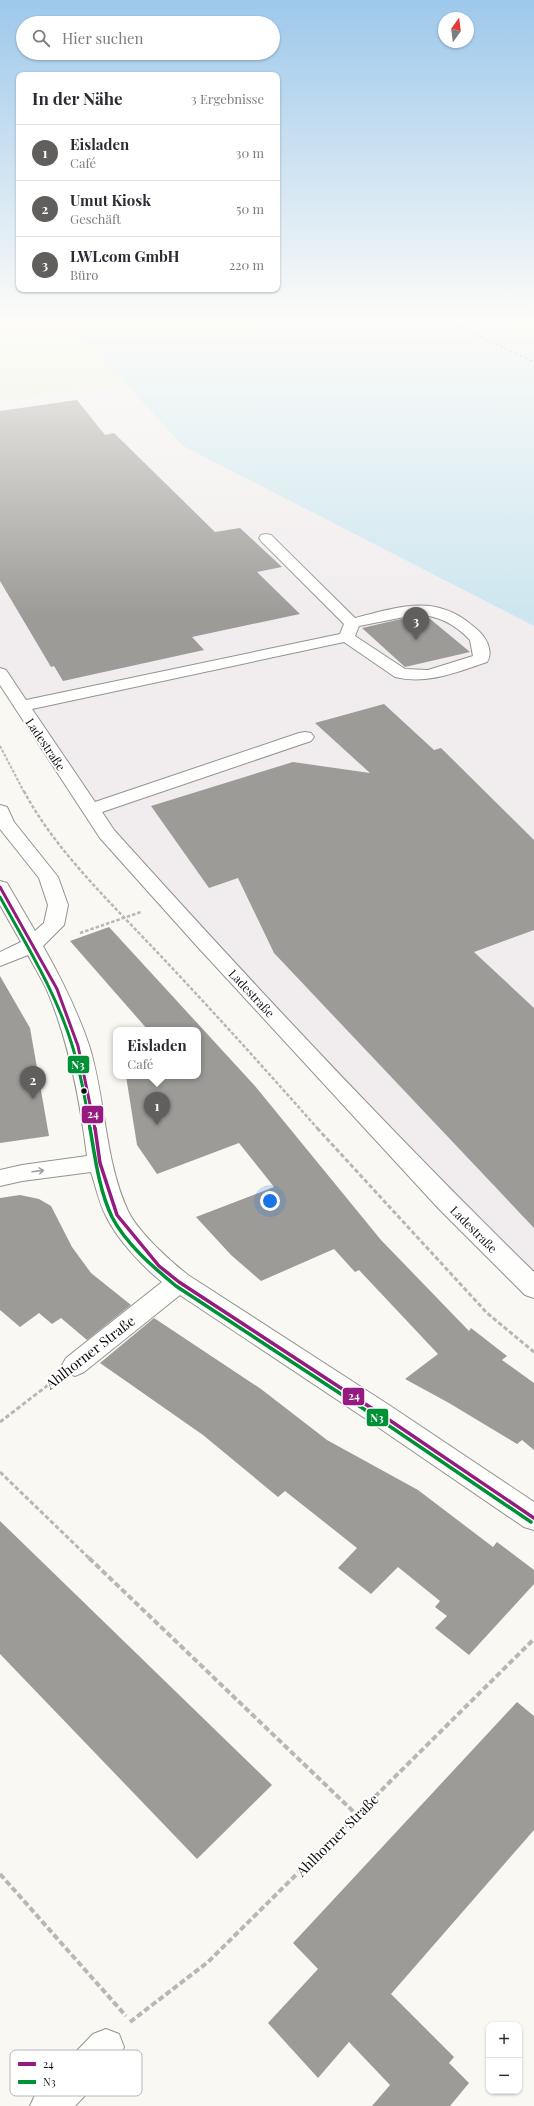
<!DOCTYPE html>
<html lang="de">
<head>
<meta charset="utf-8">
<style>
	:root { --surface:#fff; --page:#f7f7f7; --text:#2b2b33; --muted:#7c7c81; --line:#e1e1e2; --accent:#605f5d }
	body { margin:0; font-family:"Playfair Display",serif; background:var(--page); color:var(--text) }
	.controls { position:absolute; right:12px; bottom:12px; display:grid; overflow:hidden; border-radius:8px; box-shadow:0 1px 3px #0004 }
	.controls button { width:36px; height:36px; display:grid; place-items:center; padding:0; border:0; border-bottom:1px solid var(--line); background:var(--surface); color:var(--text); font:20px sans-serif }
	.compass { position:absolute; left:438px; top:12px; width:36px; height:36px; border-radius:50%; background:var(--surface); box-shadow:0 1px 3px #0004; rotate:14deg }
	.you { position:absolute; left:270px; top:1201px; width:14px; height:14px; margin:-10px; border:3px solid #fff; border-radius:50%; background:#1a73e8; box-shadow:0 0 0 6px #1a73e833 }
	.badge { display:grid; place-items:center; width:26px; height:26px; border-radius:50%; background:var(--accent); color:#fff; font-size:13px; font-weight:700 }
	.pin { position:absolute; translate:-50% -33px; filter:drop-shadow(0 1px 2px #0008) }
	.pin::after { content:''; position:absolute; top:21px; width:14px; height:12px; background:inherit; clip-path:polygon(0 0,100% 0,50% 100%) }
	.popup { position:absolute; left:113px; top:1027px; width:88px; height:52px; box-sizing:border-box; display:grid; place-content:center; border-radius:8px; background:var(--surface); filter:drop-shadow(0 1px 3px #0005); font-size:13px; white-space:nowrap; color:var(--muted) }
	.popup b { font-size:15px; color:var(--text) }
	.popup::after { content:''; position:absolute; left:50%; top:100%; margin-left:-8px; border:8px solid transparent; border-top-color:var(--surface) }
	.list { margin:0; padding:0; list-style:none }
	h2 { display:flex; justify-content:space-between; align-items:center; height:52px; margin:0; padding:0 16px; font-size:17px }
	h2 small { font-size:13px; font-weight:400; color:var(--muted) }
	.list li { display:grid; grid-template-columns:26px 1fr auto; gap:12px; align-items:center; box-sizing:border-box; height:56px; padding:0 16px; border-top:1px solid var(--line) }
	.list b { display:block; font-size:15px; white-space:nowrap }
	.list p { margin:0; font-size:13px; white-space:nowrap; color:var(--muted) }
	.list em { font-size:13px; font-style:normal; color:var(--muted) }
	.icon { flex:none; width:22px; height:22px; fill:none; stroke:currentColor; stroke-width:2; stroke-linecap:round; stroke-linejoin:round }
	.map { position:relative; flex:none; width:534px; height:2106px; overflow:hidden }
	.search { position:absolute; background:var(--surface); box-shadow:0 1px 3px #0004; left:16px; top:16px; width:264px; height:44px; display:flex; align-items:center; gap:10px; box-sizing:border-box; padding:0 14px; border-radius:22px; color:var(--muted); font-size:15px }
	.panel { position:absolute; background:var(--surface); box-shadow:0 1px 3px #0004; left:16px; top:72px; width:264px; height:220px; border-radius:8px }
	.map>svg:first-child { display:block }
	.industrial { fill:#f1ecee }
	.green { fill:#e5ecd5 }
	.water { fill:#cde6ef }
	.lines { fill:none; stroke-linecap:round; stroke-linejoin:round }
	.ferry { stroke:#266a8f; stroke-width:1; stroke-dasharray:3 2.5; stroke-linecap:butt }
	.building { fill:#9d9b98 }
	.minor-casing { stroke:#949390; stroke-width:2 }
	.path-far3 { stroke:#b8b7b6; stroke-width:2; stroke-dasharray:3 1.5; stroke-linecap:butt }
	.path-far2 { stroke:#b8b7b6; stroke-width:2.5; stroke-dasharray:3.5 2; stroke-linecap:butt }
	.path-far1 { stroke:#b8b7b6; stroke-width:3; stroke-dasharray:4.5 2.5; stroke-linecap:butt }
	.path { stroke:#b8b7b6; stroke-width:4; stroke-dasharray:6 3; stroke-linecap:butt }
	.minor { fill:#fefefd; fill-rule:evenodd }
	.bus-1-far1-casing { stroke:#fff; stroke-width:6 }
	.bus-1-casing { stroke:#fff; stroke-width:6 }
	.bus-2-far1-casing { stroke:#fff; stroke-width:6 }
	.bus-2-casing { stroke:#fff; stroke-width:6 }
	.bus-1-far1 { stroke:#951b81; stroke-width:3 }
	.bus-1 { stroke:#951b81; stroke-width:3.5 }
	.bus-2-far1 { stroke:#009035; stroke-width:3 }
	.bus-2 { stroke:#009035; stroke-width:3.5 }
	.oneway { stroke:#9e9e9d }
	.bus-dot { fill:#0d0d0d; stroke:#fff; stroke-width:1.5 }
	.labels { text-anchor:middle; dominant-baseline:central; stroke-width:4; stroke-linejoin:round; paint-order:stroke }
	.street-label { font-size:12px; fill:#0d0d0d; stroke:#fff }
	.near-street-label { font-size:14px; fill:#0d0d0d; stroke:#fff }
	.key { fill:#fff; stroke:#b6b6b6; stroke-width:1 }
	.key-label { font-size:11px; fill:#0d0d0d }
	.line-badge { stroke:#fff; stroke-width:1.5 }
	.badge-label { font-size:11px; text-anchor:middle; font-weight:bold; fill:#fff }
</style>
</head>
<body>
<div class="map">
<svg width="534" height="2106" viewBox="0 0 534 2106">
	<rect width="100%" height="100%" fill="#faf8f2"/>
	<path class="industrial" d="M126,384L183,446L534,626V1290L98,836L0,683V401Z"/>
	<path class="green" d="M72,322L80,335L126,384L0,401V330Z"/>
	<path class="water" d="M71,320H534V626L183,446L80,335Z"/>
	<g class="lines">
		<path class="ferry" d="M445,320L534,362"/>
	</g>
	<g class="building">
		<path d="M77,400L105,435L114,433L215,532L240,528L282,567L257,572L300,614L192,637L204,650L63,681L54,666L51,667L0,581V411Z"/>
		<path d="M414,616L429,618L470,652L405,667L362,628Z"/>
		<path d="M384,704L434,750L441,748L534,840V930L474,952L534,1008V1228L274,953L238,878L209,888L151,806L293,762L370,773L315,723Z"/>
		<path d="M109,927L255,1086L381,1240L469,1331L471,1328L507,1356L502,1360L534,1383V1450L522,1440L517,1444L449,1403L405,1379L438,1354L359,1270L355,1272L334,1249L261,1281L231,1255L196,1217L274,1187L239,1143L157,1174L137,1145L126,1076H198V1030H148L70,941Z"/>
		<path d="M0,976L30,1028L49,1136L0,1143Z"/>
		<path d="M20,1195L39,1199L51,1206L72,1247L91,1273L131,1305L87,1340L61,1318L52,1324L39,1313L20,1327L0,1310V1198Z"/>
		<path d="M154,1318L261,1389L327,1440L418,1490L493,1547L497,1542L534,1570V1584L469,1655L435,1628L447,1616L435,1607L440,1601L398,1567L371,1594L338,1568L357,1548L285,1491L278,1497L203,1435L100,1363Z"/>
		<path d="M0,1521L272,1785L197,1859L0,1654Z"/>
		<path d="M517,1702L534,1716V1830L391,1994L454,2057L449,2063L469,2083L450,2106H372L390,2085L349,2042L318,2078L268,2023L318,1969L293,1943Z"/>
	</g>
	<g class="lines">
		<g class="minor-casing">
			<g id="minor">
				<path d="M266,534L271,535L355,618C396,608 431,594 468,622C474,627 479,630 484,637C489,644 492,655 487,662C457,672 427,685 395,677L344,642L32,709L95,802L299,733L305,732L311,733L314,737L311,741L102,812L114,830C250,981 389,1130 534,1272V1298L525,1295L439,1209L195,944L100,838L0,685V668L6,670L26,700L340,634L344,624L261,541L259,538L261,535ZM414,615C437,614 455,624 470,640L473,656L428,670L405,669L355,636L359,626Z"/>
				<path d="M0,805L7,807L14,822L58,877L68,905L64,925L43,946C61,978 77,1010 89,1045C106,1099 104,1159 128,1211C138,1232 170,1261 188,1275L389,1405L534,1502V1530L524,1527L369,1421L180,1295L84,1372L75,1376L66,1372L62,1365L66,1358L162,1282C142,1266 117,1239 106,1216C99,1203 96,1187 91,1172L22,1181L0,1186V1170L22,1165L87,1156C80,1100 69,1042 47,990C41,978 34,966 28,955L0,966V952L21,942L0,905V881L7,883L35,931L44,923L48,905L39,878L0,829Z"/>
				<path d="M106,2029L119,2034L124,2047L119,2060L75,2106H30L36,2093L93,2034Z"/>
			</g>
		</g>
		<path class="path-far3" d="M0,746L24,792"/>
		<g class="path-far2">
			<path d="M24,791C54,849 112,904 157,952C212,1010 265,1069 318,1129"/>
			<path d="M80,933L141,912"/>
		</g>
		<g class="path-far1">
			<path d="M317,1128L487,1313L534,1352"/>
			<path d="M0,1422L52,1382"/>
			<path d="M0,1472L90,1559"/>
		</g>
		<g class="path">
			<path d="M89,1558L357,1815"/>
			<path d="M0,1874L126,2016"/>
			<path d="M130,2022L208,1962L534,1639"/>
		</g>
		<use href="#minor" class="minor"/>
		<g class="bus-1-far1-casing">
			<path id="bus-1-far1" d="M0,887L57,989L78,1046L95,1129"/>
		</g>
		<g class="bus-1-casing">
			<path id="bus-1" d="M95,1128L100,1163L117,1215L159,1266L179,1282L379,1413L534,1518"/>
		</g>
		<g class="bus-2-far1-casing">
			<path id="bus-2-far1" d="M0,897C27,946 57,994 73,1048C81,1075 86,1102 90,1129"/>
		</g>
		<g class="bus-2-casing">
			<path id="bus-2" d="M90,1128C95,1157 99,1190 112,1217C126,1244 153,1267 176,1286L376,1417L531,1522"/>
		</g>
		<use href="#bus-1-far1" class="bus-1-far1"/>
		<use href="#bus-1" class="bus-1"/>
		<use href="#bus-2-far1" class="bus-2-far1"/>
		<use href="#bus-2" class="bus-2"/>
	</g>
	<defs><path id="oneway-shaft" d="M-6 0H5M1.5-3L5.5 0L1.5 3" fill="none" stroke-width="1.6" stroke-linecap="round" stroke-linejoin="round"/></defs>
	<use class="oneway" href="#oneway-shaft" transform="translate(38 1171) rotate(-7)"/>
	<linearGradient id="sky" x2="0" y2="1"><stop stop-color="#9dc8eb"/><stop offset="0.52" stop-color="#fdfcf9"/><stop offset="1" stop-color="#fdfcf9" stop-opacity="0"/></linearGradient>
	<rect width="534" height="615" fill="url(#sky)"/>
	<circle class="bus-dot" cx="84" cy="1091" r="3.5"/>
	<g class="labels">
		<g class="street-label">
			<text transform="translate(46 744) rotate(56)">Ladestraße</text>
			<text transform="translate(252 993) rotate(47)">Ladestraße</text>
			<text transform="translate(474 1229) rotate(45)">Ladestraße</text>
		</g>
		<g class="near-street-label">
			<text transform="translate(90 1352) rotate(-38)">Ahlhorner Straße</text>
			<text transform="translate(337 1835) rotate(-45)">Ahlhorner Straße</text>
		</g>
	</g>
	<rect x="10" y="2050" width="132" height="46" rx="6" class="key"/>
	<rect x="18" y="2062" width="18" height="4" fill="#951b81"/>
	<rect x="18" y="2080" width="18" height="4" fill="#009035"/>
	<g class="key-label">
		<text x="43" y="2068">24</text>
		<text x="43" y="2086">N3</text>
	</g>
	<g class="line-badge">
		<rect x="67" y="1055" width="23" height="19" rx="4" fill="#009035"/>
		<rect x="81" y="1105" width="23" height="19" rx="4" fill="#951b81"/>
		<rect x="342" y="1387" width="23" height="19" rx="4" fill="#951b81"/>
		<rect x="366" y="1408" width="23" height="19" rx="4" fill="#009035"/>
	</g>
	<g class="badge-label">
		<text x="78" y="1069">N3</text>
		<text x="93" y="1118">24</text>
		<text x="354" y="1400">24</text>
		<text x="377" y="1422">N3</text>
	</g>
</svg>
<div class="controls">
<button>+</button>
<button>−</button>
</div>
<svg class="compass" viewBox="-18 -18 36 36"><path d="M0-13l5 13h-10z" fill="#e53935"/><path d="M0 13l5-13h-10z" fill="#7c7c81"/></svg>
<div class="you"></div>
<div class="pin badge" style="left:157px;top:1125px">1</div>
<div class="popup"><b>Eisladen</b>Café</div>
<div class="pin badge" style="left:33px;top:1099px">2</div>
<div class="pin badge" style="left:416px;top:640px">3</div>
<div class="search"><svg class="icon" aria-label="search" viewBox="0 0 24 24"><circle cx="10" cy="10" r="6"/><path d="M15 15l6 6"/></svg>Hier suchen</div>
<section class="panel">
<h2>In der Nähe<small>3 Ergebnisse</small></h2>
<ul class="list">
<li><span class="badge">1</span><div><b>Eisladen</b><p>Café</p></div><em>30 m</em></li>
<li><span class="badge">2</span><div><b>Umut Kiosk</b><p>Geschäft</p></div><em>50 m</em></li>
<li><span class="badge">3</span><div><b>LWLcom GmbH</b><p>Büro</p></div><em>220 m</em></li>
</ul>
</section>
</div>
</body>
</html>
